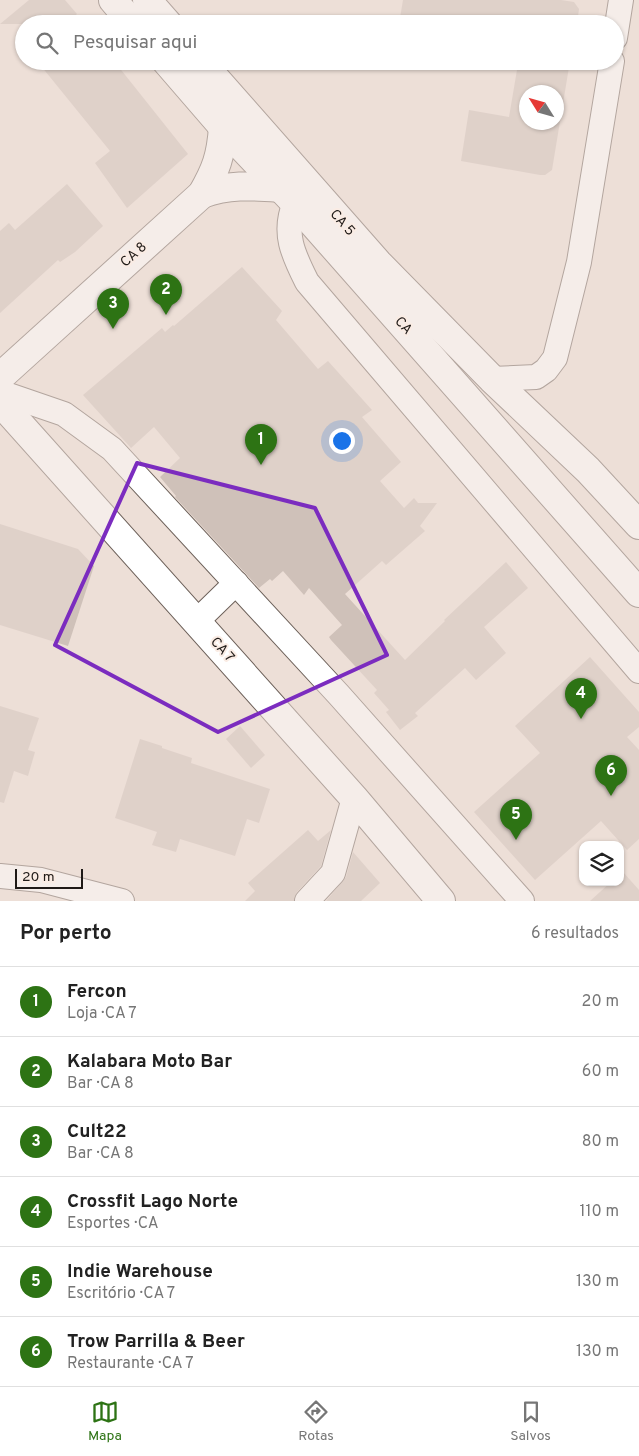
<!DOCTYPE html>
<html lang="pt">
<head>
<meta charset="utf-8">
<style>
	:root { --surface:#fff; --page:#f2f2f2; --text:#222; --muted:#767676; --line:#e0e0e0; --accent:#2d7314 }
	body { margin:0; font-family:Overpass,sans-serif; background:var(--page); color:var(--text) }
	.controls { position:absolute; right:15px; bottom:15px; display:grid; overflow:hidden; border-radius:10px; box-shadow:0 1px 4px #0004 }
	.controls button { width:45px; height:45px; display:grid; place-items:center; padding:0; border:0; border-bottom:1px solid var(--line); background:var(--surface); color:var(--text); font:25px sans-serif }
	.compass { position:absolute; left:519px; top:85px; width:45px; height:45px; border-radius:50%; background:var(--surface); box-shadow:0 1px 4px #0004; rotate:307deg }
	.scale { position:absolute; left:15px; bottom:12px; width:68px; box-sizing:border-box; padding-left:5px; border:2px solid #1f1a17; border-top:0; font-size:14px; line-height:18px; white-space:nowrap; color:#1f1a17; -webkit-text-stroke:4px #faece4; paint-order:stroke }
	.you { position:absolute; left:341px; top:440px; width:18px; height:18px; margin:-12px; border:4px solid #fff; border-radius:50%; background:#1a73e8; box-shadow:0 0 0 8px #1a73e833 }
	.badge { display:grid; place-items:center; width:32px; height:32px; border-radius:50%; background:var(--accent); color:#fff; font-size:16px; font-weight:700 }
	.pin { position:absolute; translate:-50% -41px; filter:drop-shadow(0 1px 2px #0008) }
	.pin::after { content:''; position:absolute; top:26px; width:18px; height:15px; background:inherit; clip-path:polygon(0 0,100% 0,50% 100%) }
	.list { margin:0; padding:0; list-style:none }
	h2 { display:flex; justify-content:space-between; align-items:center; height:65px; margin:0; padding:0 20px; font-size:21px }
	h2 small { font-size:16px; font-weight:400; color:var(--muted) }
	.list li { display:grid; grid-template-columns:32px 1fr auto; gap:15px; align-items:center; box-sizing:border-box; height:70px; padding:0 20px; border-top:1px solid var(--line) }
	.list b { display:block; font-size:19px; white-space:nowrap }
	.list p { margin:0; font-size:16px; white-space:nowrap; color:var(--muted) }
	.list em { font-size:16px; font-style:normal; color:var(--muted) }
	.icon { flex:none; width:28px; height:28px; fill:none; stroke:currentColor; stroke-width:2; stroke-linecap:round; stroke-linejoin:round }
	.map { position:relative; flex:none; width:639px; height:901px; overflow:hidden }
	.search { position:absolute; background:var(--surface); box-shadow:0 1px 4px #0004; left:15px; right:15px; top:15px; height:55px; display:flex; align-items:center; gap:12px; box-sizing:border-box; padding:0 18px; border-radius:28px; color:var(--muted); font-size:19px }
	.sheet { height:485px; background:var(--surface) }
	nav { display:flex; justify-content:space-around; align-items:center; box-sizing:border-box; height:70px; border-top:1px solid var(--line); background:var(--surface); font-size:14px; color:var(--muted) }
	nav a { display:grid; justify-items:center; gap:2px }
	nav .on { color:var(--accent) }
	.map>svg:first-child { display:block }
	.building { fill:#cfc1b9; fill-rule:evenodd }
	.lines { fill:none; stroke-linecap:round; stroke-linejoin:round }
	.minor-casing { stroke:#6d615a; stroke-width:26 }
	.tertiary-casing { stroke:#6d615a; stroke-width:30 }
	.minor { stroke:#fff; stroke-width:24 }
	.tertiary { stroke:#fff; stroke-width:28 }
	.marked { fill:none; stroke:#7b2cbf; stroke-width:4; stroke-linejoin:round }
	.labels { text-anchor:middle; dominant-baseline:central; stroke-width:4; stroke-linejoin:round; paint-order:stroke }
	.street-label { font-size:14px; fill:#1f1a17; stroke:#faece4 }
</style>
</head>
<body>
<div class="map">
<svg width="639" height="901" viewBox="0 0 639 901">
	<rect width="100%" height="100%" fill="#eddfd7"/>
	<g class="building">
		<path d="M29,0H65L77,14L65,24H0Z"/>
		<path d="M403,0H561L574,2L579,9L577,24H399Z"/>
		<path d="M37,61H114L188,154L127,208L95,163L110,151Z"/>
		<path d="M521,61H570L552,170L545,175H540L461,161L469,110L509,117L518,64H521ZM526,92H556V122H526Z"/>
		<path d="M67,184L103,226L75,252L60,262L58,260L0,313V231L9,223L15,230Z"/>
		<path d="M242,267L282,311L276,320L318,369L328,361L372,410L362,417L401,462L380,481L404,508L414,498L418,503H437L420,526L425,531L386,565L382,561L345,594L405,660L445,621L444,620L506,562L528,588L484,627L506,653L476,680L465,668L415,713L418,716L400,730L386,712L389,710L374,693L377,690L331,640L329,637L342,625L309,588L304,595L283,571L272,581L270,579L259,588L175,497L176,496L160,477L180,458L154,427L131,448L83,395L162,328L165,332L173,325L174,326Z"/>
		<path d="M0,524L78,549L94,566L68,646L0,625Z"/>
		<path d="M590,657L639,712V727L627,737L639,750V839L627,850L601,821L535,880L474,812L540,753L515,726Z"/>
		<path d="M0,706L39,718L28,750L35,752L28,776L14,771L4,803L0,802Z"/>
		<path d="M240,726L265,755L251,768L226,739Z"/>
		<path d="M140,739L162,746V748L192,758L191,763L270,789L259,823L247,819L235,856L180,839L176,852L152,845L157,832L115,818Z"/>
		<path d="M308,830L318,841L331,830L321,866L297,892L294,901H245L255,891L248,883Z"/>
		<path d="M353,852L380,883L361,901H326L346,877Z"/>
		<path d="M623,872L639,890V901H590L611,882H620V874Z"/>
	</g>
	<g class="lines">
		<g class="minor-casing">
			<g id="minor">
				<path d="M615,38L621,0"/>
				<path d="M295,203C282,233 294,256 307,282L639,671"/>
				<path d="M492,379L536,377L546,370L555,358L579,262L612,61"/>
				<path d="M0,392L64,414L112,449L339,695L522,901"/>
				<path d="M196,622L236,583"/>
				<path d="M0,876L41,880L122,901"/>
				<path d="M307,901L333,873L354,798"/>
			</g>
		</g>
		<g class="tertiary-casing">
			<g id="tertiary">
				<path d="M113,0L133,24"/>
				<path d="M147,0L168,24"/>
				<path d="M166,61L223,127L295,203L639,593"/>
				<path d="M200,61L378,263L492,379L588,470L639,525"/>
				<path d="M202,194C229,184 252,186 281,188"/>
				<path d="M0,377L202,194C216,170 221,156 223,127"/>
				<path d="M0,402L354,798L441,901"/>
			</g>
		</g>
		<use href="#minor" class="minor"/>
		<use href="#tertiary" class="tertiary"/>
	</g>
	<path d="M0 0H639V901H0ZM137,463L315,508L387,655L218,732L55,645Z" fill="#eddfd7" fill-opacity=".55" fill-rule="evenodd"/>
	<path class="marked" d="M137,463L315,508L387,655L218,732L55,645Z"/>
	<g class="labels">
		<g class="street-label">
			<text transform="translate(342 223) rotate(48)">CA 5</text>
			<text transform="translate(134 255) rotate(-42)">CA 8</text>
			<text transform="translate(403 326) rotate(48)">CA</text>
			<text transform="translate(222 650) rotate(48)">CA 7</text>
		</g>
	</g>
</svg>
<div class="controls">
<button><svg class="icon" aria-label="layers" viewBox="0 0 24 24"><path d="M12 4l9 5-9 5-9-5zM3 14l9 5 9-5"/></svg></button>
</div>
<svg class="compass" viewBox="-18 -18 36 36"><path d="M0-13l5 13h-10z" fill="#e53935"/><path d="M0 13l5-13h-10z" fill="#767676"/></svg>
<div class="scale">20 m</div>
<div class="you"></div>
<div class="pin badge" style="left:261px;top:465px">1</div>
<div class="pin badge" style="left:166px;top:315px">2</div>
<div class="pin badge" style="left:113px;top:329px">3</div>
<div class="pin badge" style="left:581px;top:719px">4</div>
<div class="pin badge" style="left:516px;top:840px">5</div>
<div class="pin badge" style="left:611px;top:796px">6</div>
<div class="search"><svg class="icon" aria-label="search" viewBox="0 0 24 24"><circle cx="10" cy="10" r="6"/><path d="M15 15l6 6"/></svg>Pesquisar aqui</div>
</div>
<section class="sheet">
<h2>Por perto<small>6 resultados</small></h2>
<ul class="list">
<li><span class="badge">1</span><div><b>Fercon</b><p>Loja · CA 7</p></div><em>20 m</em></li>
<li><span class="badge">2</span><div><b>Kalabara Moto Bar</b><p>Bar · CA 8</p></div><em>60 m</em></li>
<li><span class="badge">3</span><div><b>Cult22</b><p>Bar · CA 8</p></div><em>80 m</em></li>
<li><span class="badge">4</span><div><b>Crossfit Lago Norte</b><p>Esportes · CA</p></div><em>110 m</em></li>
<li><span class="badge">5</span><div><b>Indie Warehouse</b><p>Escritório · CA 7</p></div><em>130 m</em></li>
<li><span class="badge">6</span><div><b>Trow Parrilla &amp; Beer</b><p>Restaurante · CA 7</p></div><em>130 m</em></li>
</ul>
</section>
<nav>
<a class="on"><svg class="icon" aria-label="map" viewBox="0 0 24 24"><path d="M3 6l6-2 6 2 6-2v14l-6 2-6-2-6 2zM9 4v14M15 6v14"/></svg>Mapa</a>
<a><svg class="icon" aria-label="directions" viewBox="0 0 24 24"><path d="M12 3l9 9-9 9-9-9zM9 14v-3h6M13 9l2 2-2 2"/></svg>Rotas</a>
<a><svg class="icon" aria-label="saved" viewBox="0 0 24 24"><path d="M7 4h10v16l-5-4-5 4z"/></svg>Salvos</a>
</nav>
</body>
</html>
